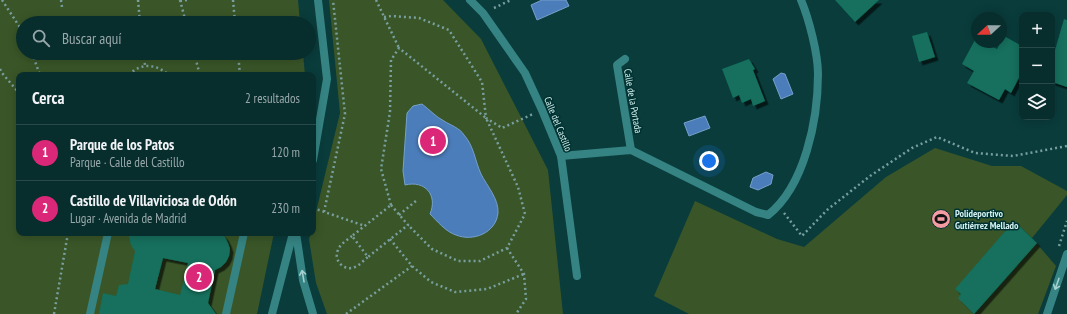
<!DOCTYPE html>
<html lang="es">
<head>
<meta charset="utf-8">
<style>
	:root { --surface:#082d2d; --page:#163939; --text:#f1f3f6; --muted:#98a8aa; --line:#294949; --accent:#db2777 }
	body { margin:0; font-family:"PT Sans Narrow",sans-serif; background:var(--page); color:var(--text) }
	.controls { position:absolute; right:12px; top:12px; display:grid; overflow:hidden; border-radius:8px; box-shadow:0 2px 10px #0003 }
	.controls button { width:36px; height:36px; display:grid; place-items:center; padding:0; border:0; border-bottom:1px solid var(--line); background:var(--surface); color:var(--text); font:20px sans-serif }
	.compass { position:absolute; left:971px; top:12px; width:36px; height:36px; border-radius:50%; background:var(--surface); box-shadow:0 2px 10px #0003; rotate:249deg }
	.you { position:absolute; left:709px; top:161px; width:14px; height:14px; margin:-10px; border:3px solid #fff; border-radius:50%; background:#1a73e8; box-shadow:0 0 0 6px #1a73e833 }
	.badge { display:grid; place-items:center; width:26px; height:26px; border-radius:50%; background:var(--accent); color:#fff; font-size:13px; font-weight:700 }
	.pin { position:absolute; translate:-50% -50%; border:2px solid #fff; box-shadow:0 1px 4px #0006 }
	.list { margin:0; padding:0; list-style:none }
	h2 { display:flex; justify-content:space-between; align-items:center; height:52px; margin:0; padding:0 16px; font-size:17px }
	h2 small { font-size:13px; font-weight:400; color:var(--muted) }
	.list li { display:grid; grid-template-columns:26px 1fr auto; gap:12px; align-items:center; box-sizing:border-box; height:56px; padding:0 16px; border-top:1px solid var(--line) }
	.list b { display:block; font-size:15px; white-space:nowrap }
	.list p { margin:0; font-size:13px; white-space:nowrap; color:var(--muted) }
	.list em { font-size:13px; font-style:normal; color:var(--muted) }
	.icon { flex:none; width:22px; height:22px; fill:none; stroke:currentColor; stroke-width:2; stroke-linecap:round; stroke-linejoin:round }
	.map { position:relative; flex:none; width:1067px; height:314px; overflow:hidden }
	.search { position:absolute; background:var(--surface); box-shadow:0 2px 10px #0003; left:16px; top:16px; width:300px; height:44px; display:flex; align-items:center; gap:10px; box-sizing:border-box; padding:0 14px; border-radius:22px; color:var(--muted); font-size:15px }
	.panel { position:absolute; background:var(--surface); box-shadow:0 2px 10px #0003; left:16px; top:72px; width:300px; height:164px; border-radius:8px }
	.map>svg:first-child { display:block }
	.green { fill:#3a5628 }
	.water { fill:#4c7dbb; stroke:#74a0cb }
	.building { fill:#12705d; fill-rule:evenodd; filter:url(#shadow) }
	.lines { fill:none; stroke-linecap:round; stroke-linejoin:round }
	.path { stroke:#789f9f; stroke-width:2.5; stroke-dasharray:2 3; stroke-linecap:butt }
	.lane { stroke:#358483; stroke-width:8 }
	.street { stroke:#358483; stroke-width:8 }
	.oneway { stroke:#a4d0cf }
	.labels { text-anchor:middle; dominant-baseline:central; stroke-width:3; stroke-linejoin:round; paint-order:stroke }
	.street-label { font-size:10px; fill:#d3f1f0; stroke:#003232 }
	.poi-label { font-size:10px; font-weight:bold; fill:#d3f1f0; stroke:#003232; text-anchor:start }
</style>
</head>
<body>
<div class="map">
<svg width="1067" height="314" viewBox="0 0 1067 314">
	<defs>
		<filter id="shadow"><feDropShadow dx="3.5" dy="3.5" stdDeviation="0" flood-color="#0009"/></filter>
	</defs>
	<rect width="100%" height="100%" fill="#0a3c3c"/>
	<g class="green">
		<path d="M0,0H298L300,23H23V53H303L305,75H19V233H274L257,314H0Z"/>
		<path d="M329,0H443L481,39L548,170L563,314H327L316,283L309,239L311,233H313V224L340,113Z"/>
		<path d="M935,148L992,166H1021L1067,191V195L1032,238L1056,266L1038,314H689L654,296L695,201L777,239L804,247L886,177Z"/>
	</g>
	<g class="water">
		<path d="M542,0H566L569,6L537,20L531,5Z"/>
		<path d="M781,73L785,74L793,94L781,99L773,79Z"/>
		<path d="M422,104C430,110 436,117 444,121C450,125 460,128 464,135C474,146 475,161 481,174C487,186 499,199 498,213C496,233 473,242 456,235C446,232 437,221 430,214C438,195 425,180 405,185L403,171L407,113L413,106Z"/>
		<path d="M705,116L710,128L689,136L684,123Z"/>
		<path d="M766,172L773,175L771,184L758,190L750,187L753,178Z"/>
	</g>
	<g class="building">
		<path d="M835,0H879L855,22Z"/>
		<path d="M1064,19L1067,20V87L1052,82V49L1055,50Z"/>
		<path d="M927,32L935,57L919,62L912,36Z"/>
		<path d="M1004,36L1022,46V72L1011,93L1005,89L999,100L967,83L974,71L962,64L976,38L977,42H983L997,49Z"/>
		<path d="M749,59L755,69L753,70L765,101L753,106L751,99L742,103L739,95L733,98L722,69Z"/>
		<path d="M1014,221L1037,243L974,314L958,298L961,294L955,289Z"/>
		<path d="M128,233H221L225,237L228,243L230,249L229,256L226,262L221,267L215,270L208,303L216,314H99L103,293L116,296L119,285L128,284L135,251L131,245ZM163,258L188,263L180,295L155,289Z"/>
	</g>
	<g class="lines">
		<g class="path">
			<path d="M2,0L23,32"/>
			<path d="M61,0L62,7"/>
			<path d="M138,0L140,23"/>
			<path d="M180,0L186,23"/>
			<path d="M233,0L235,23"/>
			<path d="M376,0L399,48"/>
			<path d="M180,1L188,0"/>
			<path d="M494,8L511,0"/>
			<path d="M384,17L392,16L419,18L449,30L482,82L486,118L502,128L533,114"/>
			<path d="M32,53L40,75"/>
			<path d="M144,53L145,66"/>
			<path d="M194,53L200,75"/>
			<path d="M238,53L240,75"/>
			<path d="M0,69L2,73L19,93"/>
			<path d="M129,75C141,62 156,64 169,75"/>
			<path d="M391,205L381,169L390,112L391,60L399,48L486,118L518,187L525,214L507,248L480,261H458L432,249L408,225"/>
			<path d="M391,205L408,225L368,257L352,236Z"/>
			<path d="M313,208L365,226"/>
			<path d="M324,212L345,114L333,0"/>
			<path d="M784,213L802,236L827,210L870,176L912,148L937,137L975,153L1013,156L1067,146"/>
			<path d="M399,215L417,200"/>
			<path d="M352,236C347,240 340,244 338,250C333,260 344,272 355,267C360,265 364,260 368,257"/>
			<path d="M390,239L412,266L431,282L455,292L487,289L524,274"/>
			<path d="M1059,246L1067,221"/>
			<path d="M507,248L524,274L526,299L516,314"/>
			<path d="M54,314L68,233"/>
			<path d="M346,314L412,266"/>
		</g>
		<g class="lane">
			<path d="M90,314L108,233"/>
			<path d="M226,314L244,233"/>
		</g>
		<g class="street">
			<path d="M470,0L483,13L525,73L542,110L561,156L577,276"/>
			<path d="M625,59L617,65L631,150"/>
			<path d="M561,156L631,150L756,212L768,215C805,186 818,119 818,74C818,54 809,19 801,0"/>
			<path d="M313,160L327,79L318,0"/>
			<path d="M296,233L303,280L313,314"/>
			<path d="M272,314L293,233"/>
			<path d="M1047,314L1067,254"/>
		</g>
	</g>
	<defs><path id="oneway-shaft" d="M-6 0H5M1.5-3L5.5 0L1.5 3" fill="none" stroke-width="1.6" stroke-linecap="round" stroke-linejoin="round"/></defs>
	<g class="oneway">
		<use href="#oneway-shaft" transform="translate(303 276) rotate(-100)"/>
		<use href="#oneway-shaft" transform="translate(1057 284) rotate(109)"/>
	</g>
	<defs>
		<g id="stadium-disc" transform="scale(1)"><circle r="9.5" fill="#f49aa1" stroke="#003232"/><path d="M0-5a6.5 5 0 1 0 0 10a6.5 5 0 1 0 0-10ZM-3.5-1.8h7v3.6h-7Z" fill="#111"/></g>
	</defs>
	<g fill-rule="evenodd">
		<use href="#stadium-disc" x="941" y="219"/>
	</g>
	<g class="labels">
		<g class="street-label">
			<text transform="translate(633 101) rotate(80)">Calle de la Portada</text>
			<text transform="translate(558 124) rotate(68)">Calle del Castillo</text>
		</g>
		<g class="poi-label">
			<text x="955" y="213">Polideportivo<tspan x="955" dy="12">Gutiérrez Mellado</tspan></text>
		</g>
	</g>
</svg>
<div class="controls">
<button>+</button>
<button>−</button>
<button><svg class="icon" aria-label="layers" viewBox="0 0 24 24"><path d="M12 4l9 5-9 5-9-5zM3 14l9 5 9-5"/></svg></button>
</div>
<svg class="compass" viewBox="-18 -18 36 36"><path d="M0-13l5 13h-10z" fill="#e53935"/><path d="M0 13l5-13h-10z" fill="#98a8aa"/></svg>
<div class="you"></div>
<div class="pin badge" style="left:433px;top:141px">1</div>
<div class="pin badge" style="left:199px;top:277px">2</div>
<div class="search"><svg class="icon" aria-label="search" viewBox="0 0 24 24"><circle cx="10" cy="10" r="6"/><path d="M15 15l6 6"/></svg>Buscar aquí</div>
<section class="panel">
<h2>Cerca<small>2 resultados</small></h2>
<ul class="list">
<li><span class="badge">1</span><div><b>Parque de los Patos</b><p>Parque · Calle del Castillo</p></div><em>120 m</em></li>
<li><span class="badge">2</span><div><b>Castillo de Villaviciosa de Odón</b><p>Lugar · Avenida de Madrid</p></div><em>230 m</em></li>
</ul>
</section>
</div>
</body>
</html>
